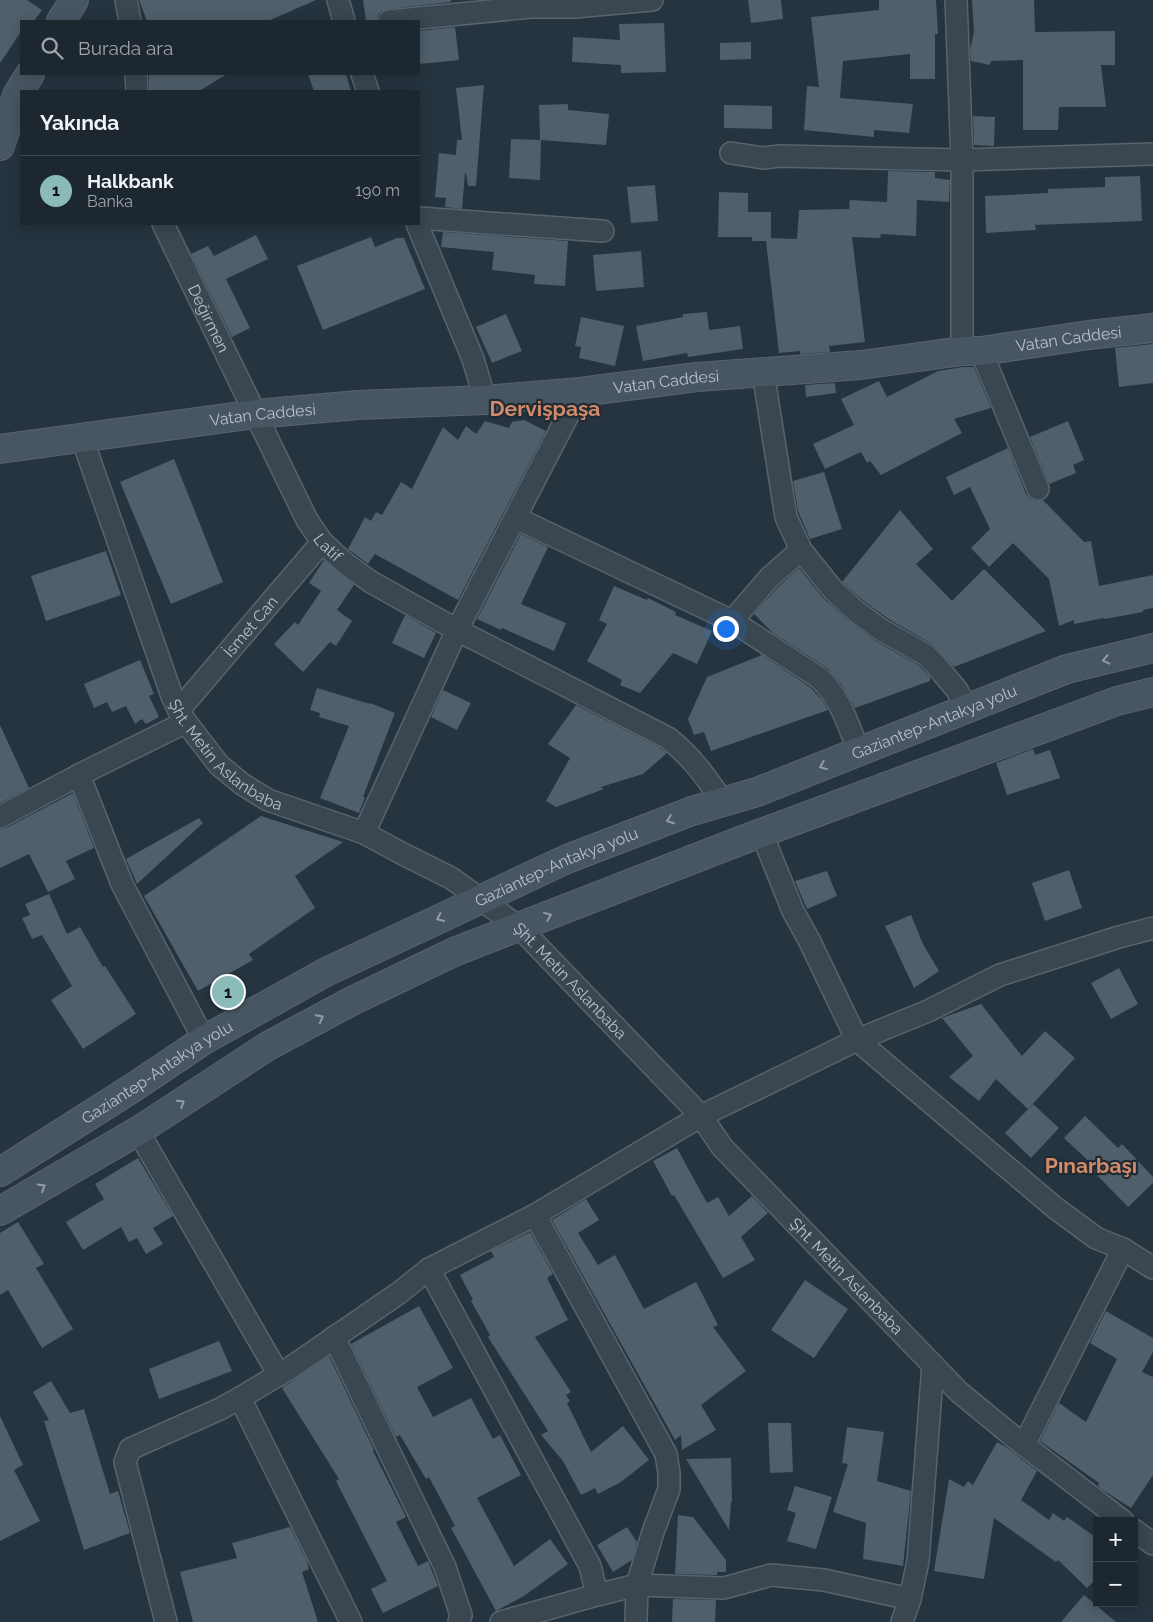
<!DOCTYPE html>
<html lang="tr">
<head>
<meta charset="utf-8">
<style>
	:root { --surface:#1c2730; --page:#29333c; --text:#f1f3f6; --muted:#a0a5ab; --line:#3a444c; --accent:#8bbbb9 }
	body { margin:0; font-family:Raleway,sans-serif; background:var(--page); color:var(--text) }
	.controls { position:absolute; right:15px; bottom:15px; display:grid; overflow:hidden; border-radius:0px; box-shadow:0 2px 12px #0003 }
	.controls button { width:45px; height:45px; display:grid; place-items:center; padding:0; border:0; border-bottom:1px solid var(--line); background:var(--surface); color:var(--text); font:25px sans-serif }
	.you { position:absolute; left:725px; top:628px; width:18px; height:18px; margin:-12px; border:4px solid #fff; border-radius:50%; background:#1a73e8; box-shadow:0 0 0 8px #1a73e833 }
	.badge { display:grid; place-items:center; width:32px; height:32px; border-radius:50%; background:var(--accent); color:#111; font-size:16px; font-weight:700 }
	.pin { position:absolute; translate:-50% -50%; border:2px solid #fff; box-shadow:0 1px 5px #0006 }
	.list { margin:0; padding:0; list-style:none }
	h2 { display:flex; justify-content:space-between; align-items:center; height:65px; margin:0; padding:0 20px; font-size:21px }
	h2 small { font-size:16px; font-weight:400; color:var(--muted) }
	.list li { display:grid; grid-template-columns:32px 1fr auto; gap:15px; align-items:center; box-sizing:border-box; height:70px; padding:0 20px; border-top:1px solid var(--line) }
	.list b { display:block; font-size:19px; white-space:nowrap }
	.list p { margin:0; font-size:16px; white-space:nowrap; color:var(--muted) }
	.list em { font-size:16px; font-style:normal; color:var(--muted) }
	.icon { flex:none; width:28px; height:28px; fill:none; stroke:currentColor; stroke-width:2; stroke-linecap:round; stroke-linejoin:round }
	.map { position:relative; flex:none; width:1153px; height:1622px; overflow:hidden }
	.search { position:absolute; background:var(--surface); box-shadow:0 2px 12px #0003; left:20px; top:20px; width:400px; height:55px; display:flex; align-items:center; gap:12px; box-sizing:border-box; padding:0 18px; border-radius:0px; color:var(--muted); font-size:19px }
	.panel { position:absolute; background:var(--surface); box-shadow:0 2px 12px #0003; left:20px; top:90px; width:400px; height:135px; border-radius:0px }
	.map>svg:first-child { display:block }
	.building { fill:#4f5f6b }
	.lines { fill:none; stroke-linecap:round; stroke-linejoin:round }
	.street-casing { stroke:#58646d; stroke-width:24 }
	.secondary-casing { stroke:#58646d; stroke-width:30 }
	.street { stroke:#3a4650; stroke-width:21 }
	.secondary { stroke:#485663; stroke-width:28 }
	.oneway { stroke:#909ca6 }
	.labels { text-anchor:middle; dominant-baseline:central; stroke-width:4.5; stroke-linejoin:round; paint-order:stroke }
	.street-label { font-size:16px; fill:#b7c1ca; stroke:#1f2b35 }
	.district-label { font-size:21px; font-weight:bold; fill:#d38a69; stroke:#1f2b35 }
</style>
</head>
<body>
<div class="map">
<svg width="1153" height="1622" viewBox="0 0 1153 1622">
	<rect width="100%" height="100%" fill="#263440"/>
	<g class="building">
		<path d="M0,0H27L42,10L34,21H21V32L0,63Z"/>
		<path d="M139,0H316L268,21H147Z"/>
		<path d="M363,0H451V2L388,9L381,11L378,15L377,21H366Z"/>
		<path d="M748,0H781L783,19L751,23Z"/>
		<path d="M879,0H936L938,34H935V79H910V54L843,61L840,98L913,104L909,133L874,130V137L804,130L807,86L819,87L811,17L879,10Z"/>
		<path d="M972,0H1034L1035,32L1115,31V65H1101L1106,107H1059L1058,130H1023V60L991,61L990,65L971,61L970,50L974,32Z"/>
		<path d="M664,23L666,72L621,73V65L572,62L573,37L620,40L619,24Z"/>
		<path d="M455,27L459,60L419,64V31Z"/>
		<path d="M751,42V59L720,60V43Z"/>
		<path d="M149,74H227L199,91H149Z"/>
		<path d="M308,74H346L351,91H314Z"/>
		<path d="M484,85L476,186H468L466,173H465L462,209L445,207L446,198L435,197L439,153L456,155L457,140H462L456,88Z"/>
		<path d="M568,104V110L609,114L606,145L540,140L539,105Z"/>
		<path d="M724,105L772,106V129L724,128Z"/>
		<path d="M973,116L995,117L994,146L974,145Z"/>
		<path d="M511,139L541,140L540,180L509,178Z"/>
		<path d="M888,171L935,172V178L950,180L949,202L917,200L916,236L881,234L880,238L852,237L865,342L829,346L830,352L800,354V351L779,353L766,241H752V237H718L719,192L748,193V212H771V238L797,239L799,210L849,209L850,200L887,202Z"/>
		<path d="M1140,176L1142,221L1035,225L1036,230L986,233L985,196L1048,193V189L1105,187V177Z"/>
		<path d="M655,185L658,221L631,223L627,187Z"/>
		<path d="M443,232L568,241L565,286L534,284L535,275L492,270L494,252L441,247Z"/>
		<path d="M256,235L268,259L226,279L250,328L232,337L191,254L208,246L214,256Z"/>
		<path d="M371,237L375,247L397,238H404L425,289L323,330L297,266Z"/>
		<path d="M641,251L644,287L596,291L593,255Z"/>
		<path d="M707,312L709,330L740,326L743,349L688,357L687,353L643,361L636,326L683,317V314Z"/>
		<path d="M506,314L522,351L492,363L476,327Z"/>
		<path d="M581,317L624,326L615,366L579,358L581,347L575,346Z"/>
		<path d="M1153,344V383L1119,387L1115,348Z"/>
		<path d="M963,367H974L991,408L954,419L962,433L881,475L870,461L867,463L861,452L825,469L813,444L854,425L841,399L879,381L887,397L938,371Z"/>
		<path d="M835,383L836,393L806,397L805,385Z"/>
		<path d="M524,420L546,431L458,600L375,554L368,564L348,549L365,517L371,521L376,512L382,515L401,482L412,489L443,427L458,440L466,426L476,434L485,421L509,428L512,422Z"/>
		<path d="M1068,421L1084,460L1073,465L1076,473L1049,484L1030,437Z"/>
		<path d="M1008,448L1026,494L1030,499L1036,501L1043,500L1084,542L1091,541L1099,586L1153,575V608L1143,610V612L1105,619L1104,618L1074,624V620L1059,626L1049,579L1013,543L989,567L971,548L990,529L970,487L954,495L946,477Z"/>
		<path d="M174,459L223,582L171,604L120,482Z"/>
		<path d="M824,472L842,529L810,539L798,511L793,481Z"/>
		<path d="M900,510L933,549L916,564L952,601L984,569L1046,631L954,667L932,644L887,618L865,602L842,582Z"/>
		<path d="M521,534L548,547L521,604L566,623L554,651L502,628L501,630L477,619Z"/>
		<path d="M106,551L121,595L46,621L31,576Z"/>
		<path d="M324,560L354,585L337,610L352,621L336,646L330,642L303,672L274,644L295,622L298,625L321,591L309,583Z"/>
		<path d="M799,568L823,598L849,621L874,640L918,665L930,677V681L855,708L842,685L827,668L773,633L754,614L779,586Z"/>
		<path d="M614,586L647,600L648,598L676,612L675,615L712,631L697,664L673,653L640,693L620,685L622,680L587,661L607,624L599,620Z"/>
		<path d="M405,615L436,633L424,658L392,643Z"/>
		<path d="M762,655L810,687L822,700L828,710L711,751L704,732L694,735L688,719L707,677Z"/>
		<path d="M140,660L154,694L149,696L159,717L146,724L142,719L135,724L126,706L112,712L107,702L94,708L84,684Z"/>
		<path d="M317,688L370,704V703L395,713L363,797H365L359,813L320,798L349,726L319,717L320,713L310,710Z"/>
		<path d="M443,690L471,703L457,730L431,717Z"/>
		<path d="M576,705L657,746L667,753L643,774L601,787L604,789L556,807L546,801L570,758L548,744Z"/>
		<path d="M0,725L29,788L0,803Z"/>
		<path d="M1033,749L1035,755L1050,750L1060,778L1007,795L996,763Z"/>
		<path d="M73,793L94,848L66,861L75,879L48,892L29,854L0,868V829L6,828Z"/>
		<path d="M261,816L343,842L295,876L315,908L249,954L253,960L198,991L144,896Z"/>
		<path d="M199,818L203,823L137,884L126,859Z"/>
		<path d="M1069,870L1082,908L1045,921L1032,883Z"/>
		<path d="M827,871L837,896L807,909L795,881Z"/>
		<path d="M49,894L67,934L80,927L103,967L105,966L136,1014L83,1049L51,1000L72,986L42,935L32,939L22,918L30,915L25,904Z"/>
		<path d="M911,915L923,944L939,971L914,988L885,926Z"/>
		<path d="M1119,968L1138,1004L1111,1019L1091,983Z"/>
		<path d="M981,1004L1022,1056L1045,1031L1075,1058L1028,1109L996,1079L979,1101L949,1077L973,1056L942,1018Z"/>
		<path d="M1033,1104L1059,1128L1031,1158L1005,1133Z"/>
		<path d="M1085,1116L1118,1148L1122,1144L1153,1177V1183L1128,1207L1093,1171L1096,1168L1064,1138Z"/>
		<path d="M677,1148L707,1203L718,1197L729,1216L752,1196L768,1213L741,1237L755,1260L723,1278L674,1195L672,1196L653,1161Z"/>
		<path d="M138,1158L173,1216L153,1228L163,1244L146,1254L137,1238L129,1242L121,1227L83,1250L66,1222L104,1199L95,1184Z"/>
		<path d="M586,1199L599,1220L578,1233L598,1265L615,1255L644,1309L696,1282L718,1325L713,1327L746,1371L701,1405L716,1430L682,1450L681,1435L675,1440L552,1220Z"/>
		<path d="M18,1222L44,1264L36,1268L73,1329L42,1348L8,1290L0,1295V1233Z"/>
		<path d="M530,1232L553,1274L547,1278L568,1320L535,1337L571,1392L566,1395L570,1401L567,1403L591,1452L623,1426L649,1460L621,1482L598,1494L595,1488L581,1495L563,1461L541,1435L548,1431L488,1337L490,1335L471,1301L473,1300L460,1275L494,1257L491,1251Z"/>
		<path d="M805,1280L848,1309L814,1358L771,1330Z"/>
		<path d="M419,1306L453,1368L417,1387L433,1417L471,1398L493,1439L500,1435L521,1475L477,1498L514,1566L550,1539L568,1564L524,1596L496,1611L451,1528L455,1526L429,1477L426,1479L400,1435L396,1437L351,1344Z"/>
		<path d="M1106,1311L1153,1338V1352L1142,1372L1153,1377V1475L1131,1508L1103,1490L1098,1486L1099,1483L1040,1441L1059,1403L1086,1422L1117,1359L1090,1343Z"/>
		<path d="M219,1341L232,1371L159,1399L149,1369Z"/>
		<path d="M329,1356L374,1450L373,1451L406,1517L396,1522L418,1566L428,1561L438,1586L383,1613L371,1589L387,1581L336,1481L339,1479L282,1388Z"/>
		<path d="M51,1381L70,1413L84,1409L110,1494L118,1491L130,1533L84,1550L44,1421L49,1420L33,1392Z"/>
		<path d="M0,1416L23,1465L14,1470L40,1521L0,1541Z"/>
		<path d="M768,1423H791L793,1472L770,1473Z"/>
		<path d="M847,1427L884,1432L877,1481L911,1491L903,1566L863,1559L866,1523L833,1512L848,1464L842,1463Z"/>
		<path d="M997,1442L1006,1447L1037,1471L1021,1500L1049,1520L1053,1513L1064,1521L1067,1517L1097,1538V1578L1087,1588L1058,1560L1056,1562L994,1518L984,1579L934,1571L949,1479L964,1487L968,1481L973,1485Z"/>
		<path d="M731,1458L732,1502H731L729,1530L686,1459Z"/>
		<path d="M795,1486L832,1497L816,1549L787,1541L796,1513L787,1510Z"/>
		<path d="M678,1515L693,1517L726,1560V1572H717V1575L675,1574Z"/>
		<path d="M290,1527L307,1561L309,1569L302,1572L318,1622H193L180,1572L237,1558L232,1543Z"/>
		<path d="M627,1527L637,1542L632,1560L613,1572L597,1545Z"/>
		<path d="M1084,1595L1116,1622H1061Z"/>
		<path d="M673,1599L716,1600L715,1622H672Z"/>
	</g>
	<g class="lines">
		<g class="street-casing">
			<g id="street">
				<path d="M126,0L130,21"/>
				<path d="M338,0L344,21"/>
				<path d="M956,0L962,160V351"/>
				<path d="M389,21L531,7H574L652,0"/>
				<path d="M136,74L137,91"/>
				<path d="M362,74L368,91"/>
				<path d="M731,153L763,158L780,156L962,160L1153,154"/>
				<path d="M419,218L603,231"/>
				<path id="s1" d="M163,224L307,520L322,542L346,564L371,582L457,630L668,738C692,757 706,777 723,802"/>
				<path d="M417,224L473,359L485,400"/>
				<path d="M981,351L1038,489"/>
				<path d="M763,372L786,517L801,550L833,590L857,612L880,629L926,655L935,664L957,690L967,709"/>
				<path id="s2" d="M82,438L172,696L182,717L219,765L242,784L268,800L364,833L401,853L451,878L519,927L701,1116L722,1147L959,1392L1015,1438L1123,1521"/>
				<path d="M516,518L732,621L818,677C840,696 848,725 859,751"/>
				<path d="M732,621L770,577L801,550"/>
				<path id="s3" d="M179,710L322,542"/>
				<path d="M79,775L122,884L204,1040"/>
				<path d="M0,817L79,775L186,722"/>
				<path d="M364,833L457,630L580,392"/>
				<path d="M762,834L793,911L809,940L857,1040L1054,1207L1096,1238L1123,1249L1153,1268"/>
				<path d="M138,1131L279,1375"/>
				<path d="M535,1215L666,1454L669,1473V1489L653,1532L637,1585L636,1622"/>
				<path d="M429,1269L590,1566L597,1595"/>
				<path d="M334,1337L445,1567L461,1615L459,1622"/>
				<path d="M240,1398L351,1622"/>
				<path d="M1024,1445L1123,1249"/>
				<path d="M1134,1530L1153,1544"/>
				<path d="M166,1622L125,1462L130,1449L220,1409L240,1398L290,1368L399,1293L429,1269L535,1215L701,1116L857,1040L928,1011L1000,975L1119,937L1153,928"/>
				<path d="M501,1622L597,1595L637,1585L724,1588L771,1575L824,1580L910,1599"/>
				<path d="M902,1622L910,1599L918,1561L933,1365"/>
			</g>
		</g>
		<g class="secondary-casing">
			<g id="secondary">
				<path d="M61,21L74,0"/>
				<path d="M0,146L17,95L30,74"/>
				<path id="s4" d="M0,449L255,414L358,405L485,400L580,392L697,377L861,365L962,351H981L1089,335L1153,328"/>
				<path id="s5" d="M0,1172L131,1089L204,1040L326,972L567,859L692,811L757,792L1067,669L1153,648"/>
				<path d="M0,1211L138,1131L268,1046L352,1001L454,952L745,839L1117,701L1153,692"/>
			</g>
		</g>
		<use href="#street" class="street"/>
		<use href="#secondary" class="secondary"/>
	</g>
	<defs><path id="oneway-chevron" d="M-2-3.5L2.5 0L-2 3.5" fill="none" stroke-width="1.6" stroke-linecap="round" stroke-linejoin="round" transform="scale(1.25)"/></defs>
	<g class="oneway">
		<use href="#oneway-chevron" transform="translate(1106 660) rotate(167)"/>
		<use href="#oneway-chevron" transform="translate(823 766) rotate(158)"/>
		<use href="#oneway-chevron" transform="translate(670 820) rotate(159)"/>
		<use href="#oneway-chevron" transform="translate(548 916) rotate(-22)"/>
		<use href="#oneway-chevron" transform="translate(440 918) rotate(155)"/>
		<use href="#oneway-chevron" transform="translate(320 1018) rotate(-28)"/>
		<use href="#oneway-chevron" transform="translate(181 1103) rotate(-33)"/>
		<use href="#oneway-chevron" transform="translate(42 1187) rotate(-30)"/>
	</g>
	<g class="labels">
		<g class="street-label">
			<text stroke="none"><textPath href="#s1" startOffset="105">Değirmen</textPath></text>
			<text stroke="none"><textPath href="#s4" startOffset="1075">Vatan Caddesi</textPath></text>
			<text stroke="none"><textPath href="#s4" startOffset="670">Vatan Caddesi</textPath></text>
			<text stroke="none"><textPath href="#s4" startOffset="265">Vatan Caddesi</textPath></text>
			<text stroke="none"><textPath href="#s1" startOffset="364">Latif</textPath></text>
			<text stroke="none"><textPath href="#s3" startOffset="110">İsmet Can</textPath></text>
			<text stroke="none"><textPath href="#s5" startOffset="1041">Gaziantep-Antakya yolu</textPath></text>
			<text stroke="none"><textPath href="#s2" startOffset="355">Şht. Metin Aslanbaba</textPath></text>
			<text stroke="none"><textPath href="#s5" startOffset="636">Gaziantep-Antakya yolu</textPath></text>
			<text stroke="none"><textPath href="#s2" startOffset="775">Şht. Metin Aslanbaba</textPath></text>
			<text stroke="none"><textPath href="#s5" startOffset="186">Gaziantep-Antakya yolu</textPath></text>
			<text stroke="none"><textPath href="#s2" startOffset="1180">Şht. Metin Aslanbaba</textPath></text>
		</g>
		<g class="district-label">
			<text x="545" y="408">Dervişpaşa</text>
			<text x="1091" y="1165">Pınarbaşı</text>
		</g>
	</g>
</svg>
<div class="controls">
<button>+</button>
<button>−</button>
</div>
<div class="you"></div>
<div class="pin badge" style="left:228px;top:992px">1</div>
<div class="search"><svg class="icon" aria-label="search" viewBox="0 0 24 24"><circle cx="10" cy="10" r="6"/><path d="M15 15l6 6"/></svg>Burada ara</div>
<section class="panel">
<h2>Yakında<small></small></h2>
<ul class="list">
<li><span class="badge">1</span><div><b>Halkbank</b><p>Banka</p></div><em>190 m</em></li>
</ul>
</section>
</div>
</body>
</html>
